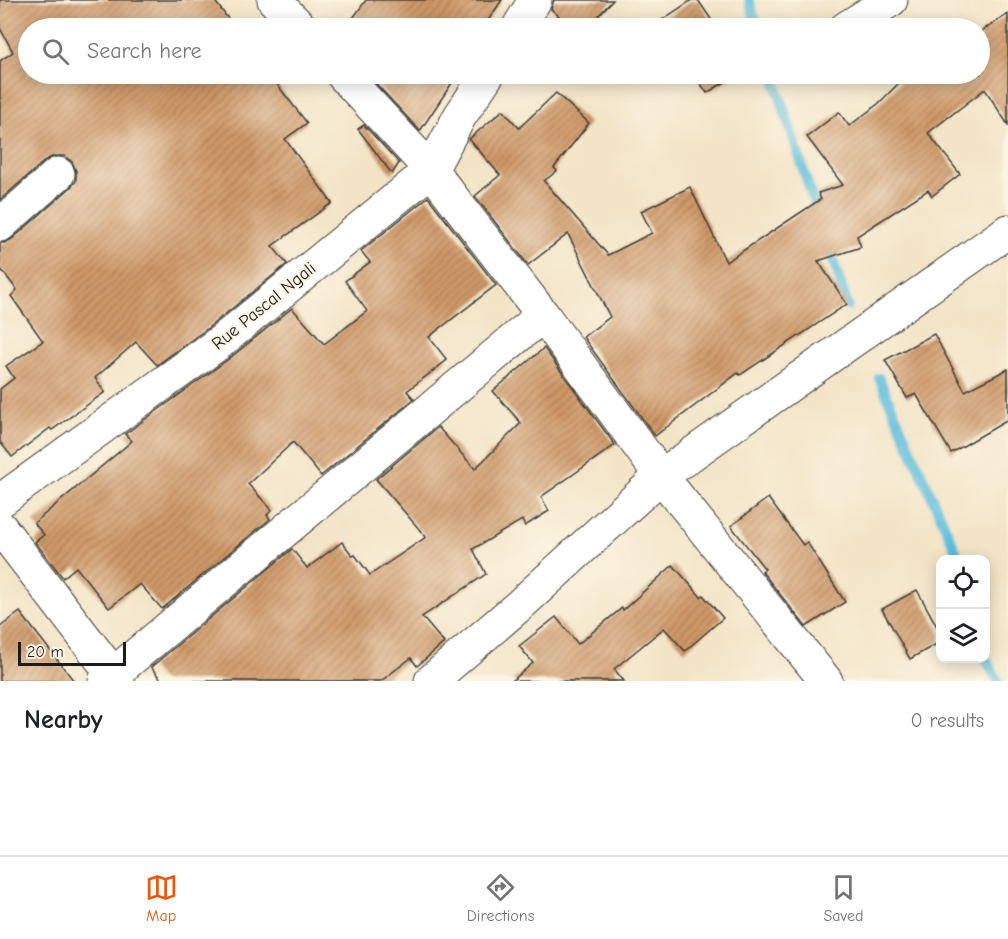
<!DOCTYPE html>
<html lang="en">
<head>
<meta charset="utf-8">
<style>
	:root { --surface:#fff; --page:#f2f2f2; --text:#202124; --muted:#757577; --line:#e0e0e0; --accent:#ea580c }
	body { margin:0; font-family:"Comic Neue",sans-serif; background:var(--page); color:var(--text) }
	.controls { position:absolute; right:18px; bottom:18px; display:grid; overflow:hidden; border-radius:12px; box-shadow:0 3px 15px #0003 }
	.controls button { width:54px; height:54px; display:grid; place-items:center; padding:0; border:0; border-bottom:2px solid var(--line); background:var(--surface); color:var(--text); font:30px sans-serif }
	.scale { position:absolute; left:18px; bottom:15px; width:108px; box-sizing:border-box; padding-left:6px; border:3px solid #1c1c1c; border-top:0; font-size:16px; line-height:21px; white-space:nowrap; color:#1c1c1c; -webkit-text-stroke:4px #fcf5e5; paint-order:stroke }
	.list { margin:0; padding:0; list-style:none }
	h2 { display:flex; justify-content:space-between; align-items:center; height:78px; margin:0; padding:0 24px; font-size:26px }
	h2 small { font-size:20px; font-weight:400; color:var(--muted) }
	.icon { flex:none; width:33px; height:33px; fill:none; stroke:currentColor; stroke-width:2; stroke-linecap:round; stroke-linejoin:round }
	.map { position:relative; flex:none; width:1008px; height:681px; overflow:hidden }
	.search { position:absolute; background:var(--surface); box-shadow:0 3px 15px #0003; left:18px; right:18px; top:18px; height:66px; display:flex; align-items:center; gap:15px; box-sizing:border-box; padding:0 21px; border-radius:33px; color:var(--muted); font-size:22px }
	.sheet { height:174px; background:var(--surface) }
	nav { display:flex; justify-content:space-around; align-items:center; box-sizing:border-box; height:84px; border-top:2px solid var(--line); background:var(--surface); font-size:16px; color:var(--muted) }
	nav a { display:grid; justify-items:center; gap:3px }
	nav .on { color:var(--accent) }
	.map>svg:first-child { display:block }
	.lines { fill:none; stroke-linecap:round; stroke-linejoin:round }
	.stream { stroke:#5dbedc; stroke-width:10 }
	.building { fill:url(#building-hatch) }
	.minor-casing { stroke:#3c3a36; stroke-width:35 }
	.minor { stroke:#fff; stroke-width:33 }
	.labels { text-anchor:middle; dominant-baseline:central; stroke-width:4.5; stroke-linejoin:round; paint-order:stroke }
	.street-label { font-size:18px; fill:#1c1c1c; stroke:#fcf5e5 }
</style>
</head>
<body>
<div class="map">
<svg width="1008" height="681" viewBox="0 0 1008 681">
	<defs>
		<pattern id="building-hatch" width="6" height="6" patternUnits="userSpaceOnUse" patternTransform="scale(1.5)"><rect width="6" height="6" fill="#cf9868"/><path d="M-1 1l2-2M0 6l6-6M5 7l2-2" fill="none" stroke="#a77b55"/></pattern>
	</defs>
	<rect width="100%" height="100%" fill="#fcf5e5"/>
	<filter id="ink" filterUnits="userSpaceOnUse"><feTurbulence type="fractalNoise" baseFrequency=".0167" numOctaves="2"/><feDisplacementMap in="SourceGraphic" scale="12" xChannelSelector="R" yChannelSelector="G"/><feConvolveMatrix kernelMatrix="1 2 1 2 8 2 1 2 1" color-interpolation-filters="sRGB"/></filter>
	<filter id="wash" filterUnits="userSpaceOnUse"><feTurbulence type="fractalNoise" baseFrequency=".008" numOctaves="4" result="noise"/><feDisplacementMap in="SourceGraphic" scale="24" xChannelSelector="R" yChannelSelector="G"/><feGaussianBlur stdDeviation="1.35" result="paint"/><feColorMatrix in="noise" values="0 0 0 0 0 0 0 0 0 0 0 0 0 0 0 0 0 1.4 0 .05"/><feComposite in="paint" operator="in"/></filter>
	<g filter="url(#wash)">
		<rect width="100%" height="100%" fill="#f3e4c7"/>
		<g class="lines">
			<g class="stream">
				<path d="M749,0L758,28"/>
				<path d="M773,74L818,216"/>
				<path d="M828,245L848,306"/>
				<path d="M879,378L960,560"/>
				<path d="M985,658L998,681"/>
			</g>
		</g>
		<g id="blocks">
			<g class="building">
				<path d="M0,0H214L235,28H28V74H269L307,123L285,139L332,203L272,246L287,264L208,328L157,365L136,342L95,378L105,392L52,430L50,428L12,457L0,442V389L14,378L6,366L43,341L11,296L17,290L0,268V243H4L12,239L70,188L76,181V171L72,162L65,156H54L46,160L0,200V61L13,52L0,28Z"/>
				<path d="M366,0H502L483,28H346Z"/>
				<path d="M554,0H613L587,28H572L551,9Z"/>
				<path d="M692,0H698L717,28H664L659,22Z"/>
				<path d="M1008,14V125L985,89L928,133L960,174L932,196L928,190L857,236L861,247L818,261L847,304L740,375L738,373L655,436L583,337L610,317L568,234L528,265L475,196L500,175L469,139L503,110L519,128L556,93L589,123L554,168L557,171L544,181L608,255L652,233L641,211L690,187L726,262L821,199L818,193L843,185L807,137L839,112L849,126L878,104L908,74H980V32Z"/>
				<path d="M367,74H458L420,131Z"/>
				<path d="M694,74H738L707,93Z"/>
				<path d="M364,125L399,163L392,174L358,129Z"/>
				<path d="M428,197L496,285L429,337L447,360L407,391L414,399L321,476L293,442L248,484L272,510L267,515L270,519L162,609L140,584L109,608L76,567L63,578L35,542L44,535L34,523L132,441L125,434L230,358L292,308L324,344L367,311L345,281L370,262L361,251Z"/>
				<path d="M934,334L965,391L1008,369V420L951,453L916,394L907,398L885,360Z"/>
				<path d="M544,348L615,445L541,497L549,511L525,526L522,520L473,549L486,574L422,617L444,643L417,666L411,658L381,681H162L151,667L292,549L307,568L342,542L353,556L355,555L370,575L426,537L376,479L438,427L475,469L521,423L493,391Z"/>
				<path d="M768,498L803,545L807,542L845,602L806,627L763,573L762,571L765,569L731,526Z"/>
				<path d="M673,565L701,597L703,595L723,618L685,651L664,628L614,669L624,681H512L533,663L519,646L556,617L578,644L622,608L623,610Z"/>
				<path d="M917,590L940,632V642L910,659L882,609Z"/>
				<path d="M20,612L74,681H0V627Z"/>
			</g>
		</g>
	</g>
	<g filter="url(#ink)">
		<use href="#blocks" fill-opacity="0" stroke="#3c3a36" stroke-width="1.5"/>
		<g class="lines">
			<g class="minor-casing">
				<g id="minor">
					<path d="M274,0L301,28"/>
					<path d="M518,28L535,0"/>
					<path d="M846,28L891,0"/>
					<path d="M342,74L431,170L543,315L661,476L826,681"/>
					<path d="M0,225L58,174"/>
					<path d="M0,501L219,343L431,170L460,116L488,74"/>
					<path d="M0,527L118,681"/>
					<path d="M105,681L543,315"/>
					<path d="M431,681L521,604L661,476L1008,231"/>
				</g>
			</g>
			<use href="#minor" class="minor"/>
		</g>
	</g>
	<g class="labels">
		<g class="street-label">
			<text transform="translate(264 306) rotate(-39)">Rue Pascal Ngali</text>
		</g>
	</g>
</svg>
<div class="controls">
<button><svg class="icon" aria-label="locate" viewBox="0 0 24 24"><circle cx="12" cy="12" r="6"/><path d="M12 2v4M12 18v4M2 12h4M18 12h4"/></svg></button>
<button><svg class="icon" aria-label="layers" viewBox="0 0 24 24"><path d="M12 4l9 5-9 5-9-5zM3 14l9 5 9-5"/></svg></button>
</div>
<div class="scale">20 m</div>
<div class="search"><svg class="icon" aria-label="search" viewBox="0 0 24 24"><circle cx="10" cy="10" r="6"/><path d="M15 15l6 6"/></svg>Search here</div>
</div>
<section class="sheet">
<h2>Nearby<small>0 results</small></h2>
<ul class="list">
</ul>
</section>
<nav>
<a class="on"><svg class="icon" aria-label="map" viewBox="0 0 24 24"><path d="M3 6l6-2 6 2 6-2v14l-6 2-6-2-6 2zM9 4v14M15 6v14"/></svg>Map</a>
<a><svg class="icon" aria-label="directions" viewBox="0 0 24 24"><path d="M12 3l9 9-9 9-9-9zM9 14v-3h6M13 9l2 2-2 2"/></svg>Directions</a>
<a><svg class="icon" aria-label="saved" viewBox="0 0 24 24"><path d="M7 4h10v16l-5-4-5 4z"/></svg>Saved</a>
</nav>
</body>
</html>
